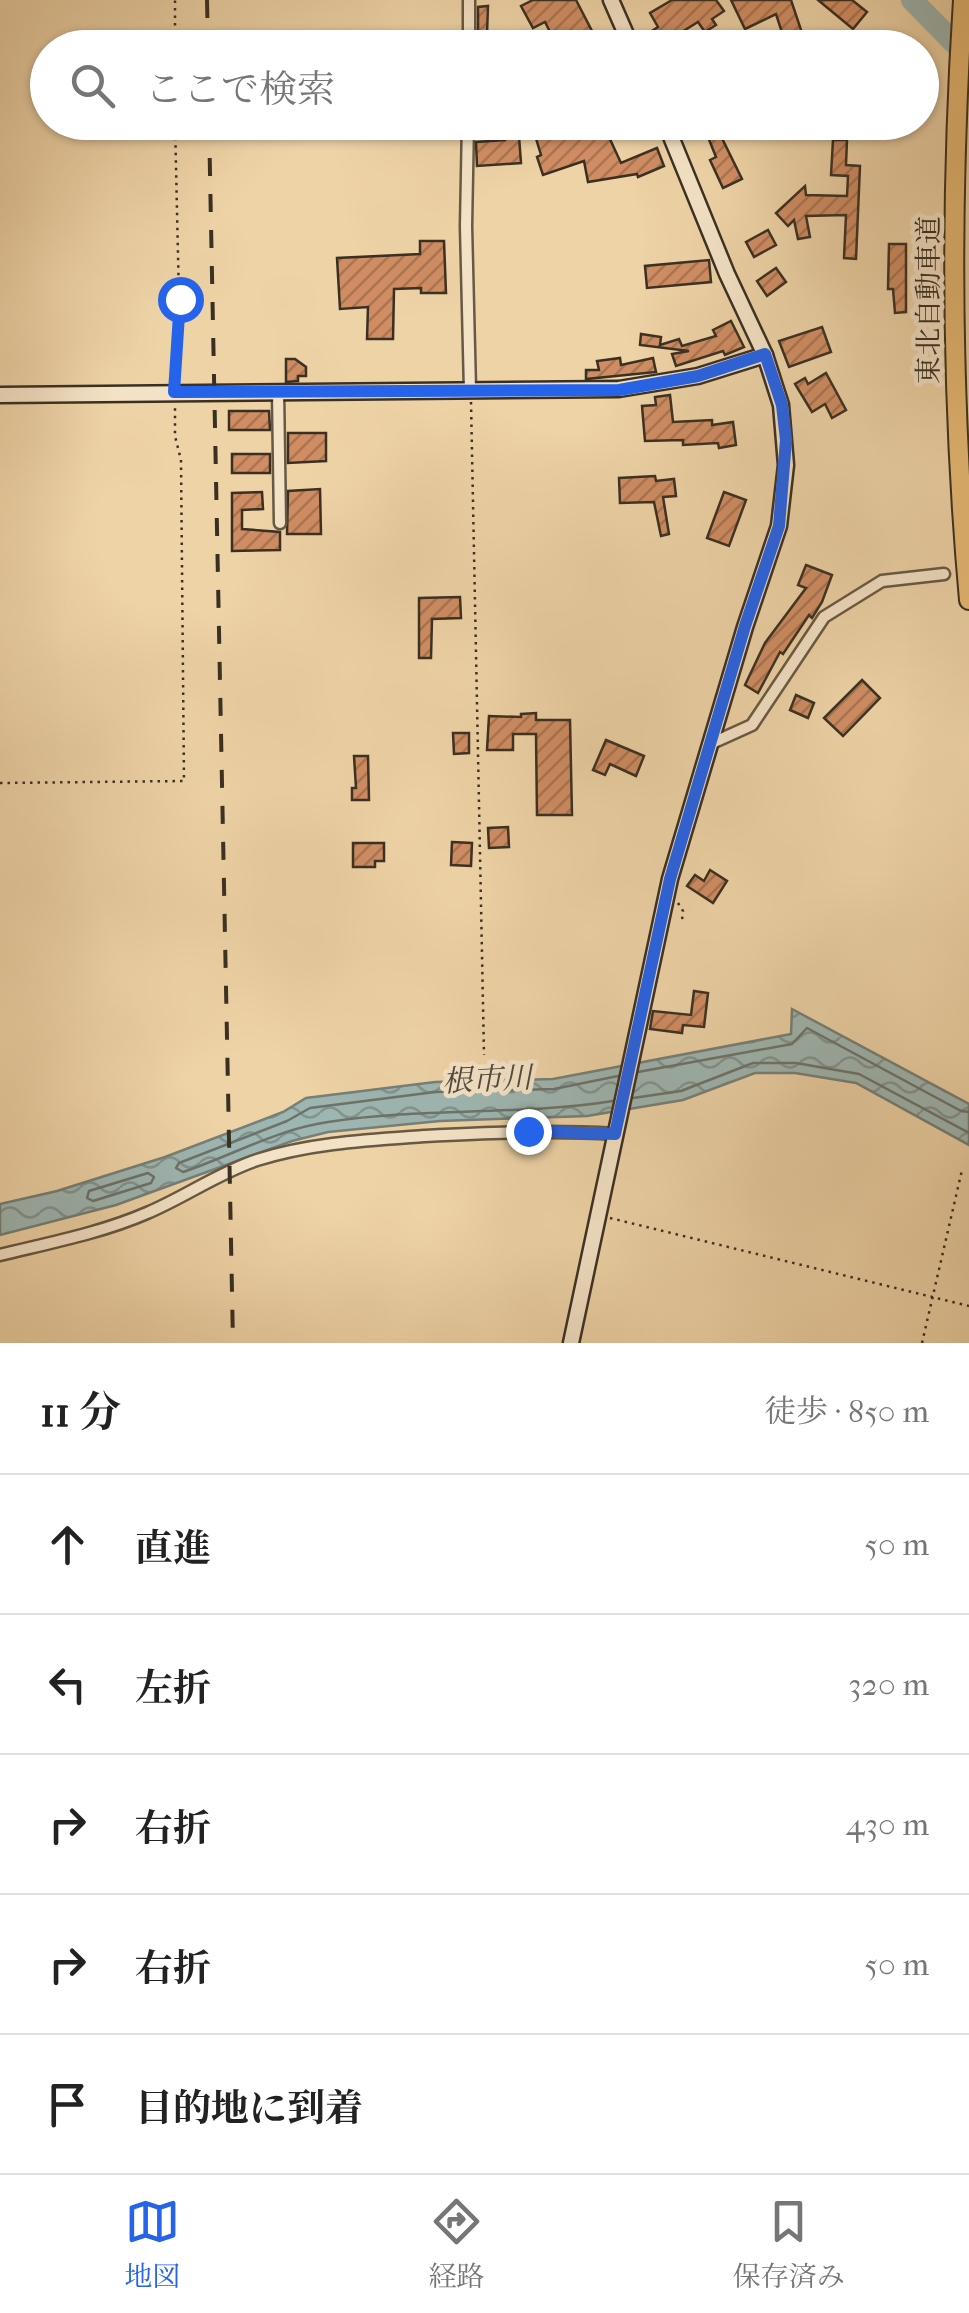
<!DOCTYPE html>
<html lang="ja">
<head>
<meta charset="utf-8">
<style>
	:root { --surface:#fff; --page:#f6f6f6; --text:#222; --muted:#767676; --line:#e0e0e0; --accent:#2563eb }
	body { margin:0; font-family:"IM FELL French Canon","Noto Serif JP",serif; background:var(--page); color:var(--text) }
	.stop { position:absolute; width:30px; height:30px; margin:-22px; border:8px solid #2563eb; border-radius:50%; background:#fff }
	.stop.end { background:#2563eb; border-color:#fff; box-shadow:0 2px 10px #0008 }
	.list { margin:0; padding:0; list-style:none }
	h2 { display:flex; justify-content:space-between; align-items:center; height:130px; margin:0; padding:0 40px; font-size:42px }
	h2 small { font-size:32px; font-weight:400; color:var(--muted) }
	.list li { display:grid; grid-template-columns:65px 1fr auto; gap:30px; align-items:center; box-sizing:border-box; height:140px; padding:0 40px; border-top:2px solid var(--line) }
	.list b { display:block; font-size:38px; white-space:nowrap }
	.list em { font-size:32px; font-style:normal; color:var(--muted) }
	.icon { flex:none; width:55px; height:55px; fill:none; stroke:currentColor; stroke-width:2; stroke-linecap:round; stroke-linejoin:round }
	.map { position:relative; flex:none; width:969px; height:1343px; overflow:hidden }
	.search { position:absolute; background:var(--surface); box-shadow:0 2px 8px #0004; left:30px; right:30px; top:30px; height:110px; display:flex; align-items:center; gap:25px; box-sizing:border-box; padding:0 35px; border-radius:55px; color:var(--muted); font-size:38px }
	.sheet { height:830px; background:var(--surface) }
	nav { display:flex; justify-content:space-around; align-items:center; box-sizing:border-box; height:140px; border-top:2px solid var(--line); background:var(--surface); font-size:28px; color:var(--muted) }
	nav a { display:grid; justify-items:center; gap:5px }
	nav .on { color:var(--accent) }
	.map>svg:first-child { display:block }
	.water { fill:url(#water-waves); stroke:#768078; stroke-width:2.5 }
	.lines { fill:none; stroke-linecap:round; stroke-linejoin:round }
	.shore { stroke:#6c736a; stroke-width:2.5 }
	.river { stroke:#9eb6b2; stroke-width:22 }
	.building { fill:url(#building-hatch); stroke:#3a3022; stroke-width:2.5 }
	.street-casing { stroke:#675943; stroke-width:15 }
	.secondary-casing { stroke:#3a3022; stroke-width:19 }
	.highway-casing { stroke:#3a3022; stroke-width:22 }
	.path { stroke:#3a3022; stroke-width:2.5; stroke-dasharray:2.5 5; stroke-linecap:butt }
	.street { stroke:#f4e2c6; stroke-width:10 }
	.secondary { stroke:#f4e2c6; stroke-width:14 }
	.highway { stroke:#e7ba74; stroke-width:18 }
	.rail { stroke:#3a3022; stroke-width:4; stroke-dasharray:18 18; stroke-linecap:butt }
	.route { stroke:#2563eb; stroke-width:12 }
	.labels { text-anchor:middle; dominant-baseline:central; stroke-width:9; stroke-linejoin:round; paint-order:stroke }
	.street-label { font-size:28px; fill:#3a3022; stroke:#f4e2c6 }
	.water-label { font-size:30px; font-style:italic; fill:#4e4b3f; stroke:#f4e2c6 }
</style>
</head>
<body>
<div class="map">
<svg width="969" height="1343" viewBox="0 0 969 1343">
	<defs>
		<pattern id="water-waves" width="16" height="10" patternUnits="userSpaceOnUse" patternTransform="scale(2.5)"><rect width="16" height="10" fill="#9eb6b2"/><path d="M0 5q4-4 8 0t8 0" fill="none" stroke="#829490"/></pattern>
		<pattern id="building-hatch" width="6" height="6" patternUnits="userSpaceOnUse" patternTransform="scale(2.5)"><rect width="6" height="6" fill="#d08d63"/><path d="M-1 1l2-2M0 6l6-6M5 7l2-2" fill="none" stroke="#aa7451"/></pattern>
	</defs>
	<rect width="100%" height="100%" fill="#eed3a7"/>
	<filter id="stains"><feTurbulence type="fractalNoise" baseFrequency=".002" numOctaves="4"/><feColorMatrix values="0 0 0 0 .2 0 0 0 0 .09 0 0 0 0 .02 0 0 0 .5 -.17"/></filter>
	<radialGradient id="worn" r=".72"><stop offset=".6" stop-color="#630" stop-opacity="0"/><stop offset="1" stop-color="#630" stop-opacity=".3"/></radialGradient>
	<path class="water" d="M792,1009L969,1104V1145L856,1083L795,1073H755L683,1100L587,1116L440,1121L328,1132L292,1141L116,1205L0,1235V1204L57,1191L165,1157L283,1112L306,1098L435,1082L553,1079L791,1034Z"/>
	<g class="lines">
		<g class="shore">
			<path d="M638,1072L792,1044L807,1028L961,1111L969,1112"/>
			<path d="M633,1098L681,1091L753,1063H796L859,1074L969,1133"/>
			<path d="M613,1101C519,1116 423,1107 328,1122C278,1129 231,1156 183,1172L176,1168L179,1163L287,1121L310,1108L435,1092L554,1089L618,1076"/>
			<path d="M148,1173L154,1177L151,1183L93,1201L87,1198L89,1191Z"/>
		</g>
		<path class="river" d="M912,0L969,58"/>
	</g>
	<g class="building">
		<path d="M533,0H576L593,33L558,48L545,22L533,28L521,6Z"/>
		<path d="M672,0H716L724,11L712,19L716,25L705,32L698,22L656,48H647L641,38L658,27L650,13Z"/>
		<path d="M731,0H791L803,36L806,35L810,48H787L776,14L745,29Z"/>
		<path d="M818,0H852L867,12L853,29Z"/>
		<path d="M488,6L487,34H508V48H478V7Z"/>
		<path d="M547,122H602L621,163L657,148L664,166L638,177L637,174L588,182L584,161L543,175L537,157L541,155L535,135L549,131Z"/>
		<path d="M702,122H714L742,179L723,188L710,160L716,157Z"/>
		<path d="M518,123L521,163L477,166L476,142L505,140L504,124Z"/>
		<path d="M833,140H847L846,165L860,166L856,259L844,258L846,215L806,216L810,237L798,239L794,220L788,226L776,213L805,186L806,195L847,196L848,176L831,175Z"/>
		<path d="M768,230L776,245L754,257L746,242Z"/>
		<path d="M420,241H444L446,293H421V288L394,289L393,339H367L368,307L340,309L337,258L420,254Z"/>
		<path d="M889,244H906V312L895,313L893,289H888Z"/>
		<path d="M709,260L711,282L647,288L645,266Z"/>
		<path d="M776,268L786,282L767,296L757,281Z"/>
		<path d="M731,321L744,347L725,355L723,351L676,366L672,354L689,351L640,345L641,334L661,337L660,345L679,339L682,346L716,336L713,330Z"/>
		<path d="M822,327L831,352L789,367L779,341Z"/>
		<path d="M620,358L621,365L653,358L656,372L586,379V370H599L597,361Z"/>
		<path d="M286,359H295L306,367V376H298V381L286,382Z"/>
		<path d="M826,373L846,410L832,418L825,404L812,412L795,384L805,378L808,384Z"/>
		<path d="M670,395L673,422L712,420V425L733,422L736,445L719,448L718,443L683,445V440L645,441L642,406L656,405L655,397Z"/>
		<path d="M229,411H269L270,430H229Z"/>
		<path d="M288,433H326V461L288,463Z"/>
		<rect x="232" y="454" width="38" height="19"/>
		<path d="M655,476L656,481L674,479L676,496L663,497L669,534L661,536L654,502L620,503L619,478Z"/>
		<path d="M320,489L321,534H287L288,491Z"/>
		<path d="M262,492L263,509L242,510V529L280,532V550L232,551V493Z"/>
		<path d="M724,492L746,500L729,546L707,538Z"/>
		<path d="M806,565L832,575L822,602L812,618L809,615L783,654L780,652L758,693L745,685L765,643L806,588L798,585Z"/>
		<path d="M460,597L461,618L432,619L431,658H419V598Z"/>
		<path d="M862,680L880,698L843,736L824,718Z"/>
		<path d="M796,695L814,703L808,718L790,710Z"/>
		<path d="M536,713V720H570L572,815H537L536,734H513V750H487L489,716L521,717V714Z"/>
		<path d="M453,733H469V753L454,754Z"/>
		<path d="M606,740L644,756L636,776L610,764L605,775L593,770Z"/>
		<path d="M354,756H368L369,800H352V788H356Z"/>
		<path d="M508,827L509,847L489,848L488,828Z"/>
		<path d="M452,842L472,843L471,866L451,865Z"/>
		<path d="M353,843H384V861H375V867H353Z"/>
		<path d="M710,870L727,881L713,903L687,886L695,875L704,881Z"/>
		<path d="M694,991L708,993L704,1027L683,1025L682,1033L650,1029L653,1011L691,1015Z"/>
	</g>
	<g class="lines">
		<g class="street-casing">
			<g id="street">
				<path d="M469,0V48"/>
				<path d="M468,122L466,226L470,390"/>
				<path d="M278,391L280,523"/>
				<path d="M710,744L752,725L824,617L882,581L944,574"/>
				<path d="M0,1255C49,1243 101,1233 147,1213C185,1197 218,1173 257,1160C310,1143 369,1140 424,1136C488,1133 551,1130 615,1134"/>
			</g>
		</g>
		<g class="secondary-casing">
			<g id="secondary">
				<path d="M611,0L632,48"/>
				<path d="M0,395L619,389L698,376L765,355"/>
				<path d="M571,1343L670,879L745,627L779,526L786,465L781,405L765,355L727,274L665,122"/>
			</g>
		</g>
		<g class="highway-casing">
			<path id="highway" d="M963,0C950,200 951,400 969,600"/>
		</g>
		<g class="path">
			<path d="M175,48V0"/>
			<path d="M174,380L179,299L175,122"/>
			<path d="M471,402L484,1055"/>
			<path d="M0,783L184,781L181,460L175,436V408"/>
			<path d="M678,903L683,911L682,920"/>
			<path d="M610,1218L969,1306"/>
			<path d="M922,1343L962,1170"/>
		</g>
		<use href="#street" class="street"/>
		<use href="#secondary" class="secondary"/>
		<use href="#highway" class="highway"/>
		<g class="rail">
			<path d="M207,0L208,48"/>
			<path d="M209,122L233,1343"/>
		</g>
	</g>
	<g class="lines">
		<path class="route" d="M180,299L174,392L619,390L698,376L765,354L782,405L786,440L779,526L745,626L670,879L615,1134L528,1131"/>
	</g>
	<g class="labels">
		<g class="street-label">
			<text transform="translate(928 300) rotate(-90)">東北自動車道</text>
		</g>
		<g class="water-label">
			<text transform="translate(487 1080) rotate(-3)">根市川</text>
		</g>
	</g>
	<rect width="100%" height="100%" filter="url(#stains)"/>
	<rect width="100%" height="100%" fill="url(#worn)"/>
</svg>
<div class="stop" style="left:180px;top:299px"></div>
<div class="stop end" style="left:528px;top:1131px"></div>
<div class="search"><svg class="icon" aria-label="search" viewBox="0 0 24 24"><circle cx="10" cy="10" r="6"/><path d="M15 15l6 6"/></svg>ここで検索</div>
</div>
<section class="sheet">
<h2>11 分<small>徒歩 · 850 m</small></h2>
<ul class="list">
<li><svg class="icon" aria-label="ahead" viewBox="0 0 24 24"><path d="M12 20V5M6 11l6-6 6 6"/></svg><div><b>直進</b></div><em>50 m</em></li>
<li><svg class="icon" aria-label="left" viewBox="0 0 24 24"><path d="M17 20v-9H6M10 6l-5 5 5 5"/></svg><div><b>左折</b></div><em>320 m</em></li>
<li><svg class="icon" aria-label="right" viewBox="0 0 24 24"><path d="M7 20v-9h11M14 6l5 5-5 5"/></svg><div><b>右折</b></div><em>430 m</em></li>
<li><svg class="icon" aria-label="right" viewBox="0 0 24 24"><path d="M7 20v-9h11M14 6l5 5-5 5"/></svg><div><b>右折</b></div><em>50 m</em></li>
<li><svg class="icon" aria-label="arrive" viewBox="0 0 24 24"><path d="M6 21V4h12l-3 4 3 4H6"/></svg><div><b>目的地に到着</b></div></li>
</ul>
</section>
<nav>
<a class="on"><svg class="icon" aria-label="map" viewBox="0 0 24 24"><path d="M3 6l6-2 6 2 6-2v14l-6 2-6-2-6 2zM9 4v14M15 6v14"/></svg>地図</a>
<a><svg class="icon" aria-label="directions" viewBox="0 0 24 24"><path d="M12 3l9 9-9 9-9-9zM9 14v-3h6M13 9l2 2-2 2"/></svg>経路</a>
<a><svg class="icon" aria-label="saved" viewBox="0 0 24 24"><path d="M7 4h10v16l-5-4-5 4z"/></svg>保存済み</a>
</nav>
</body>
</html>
